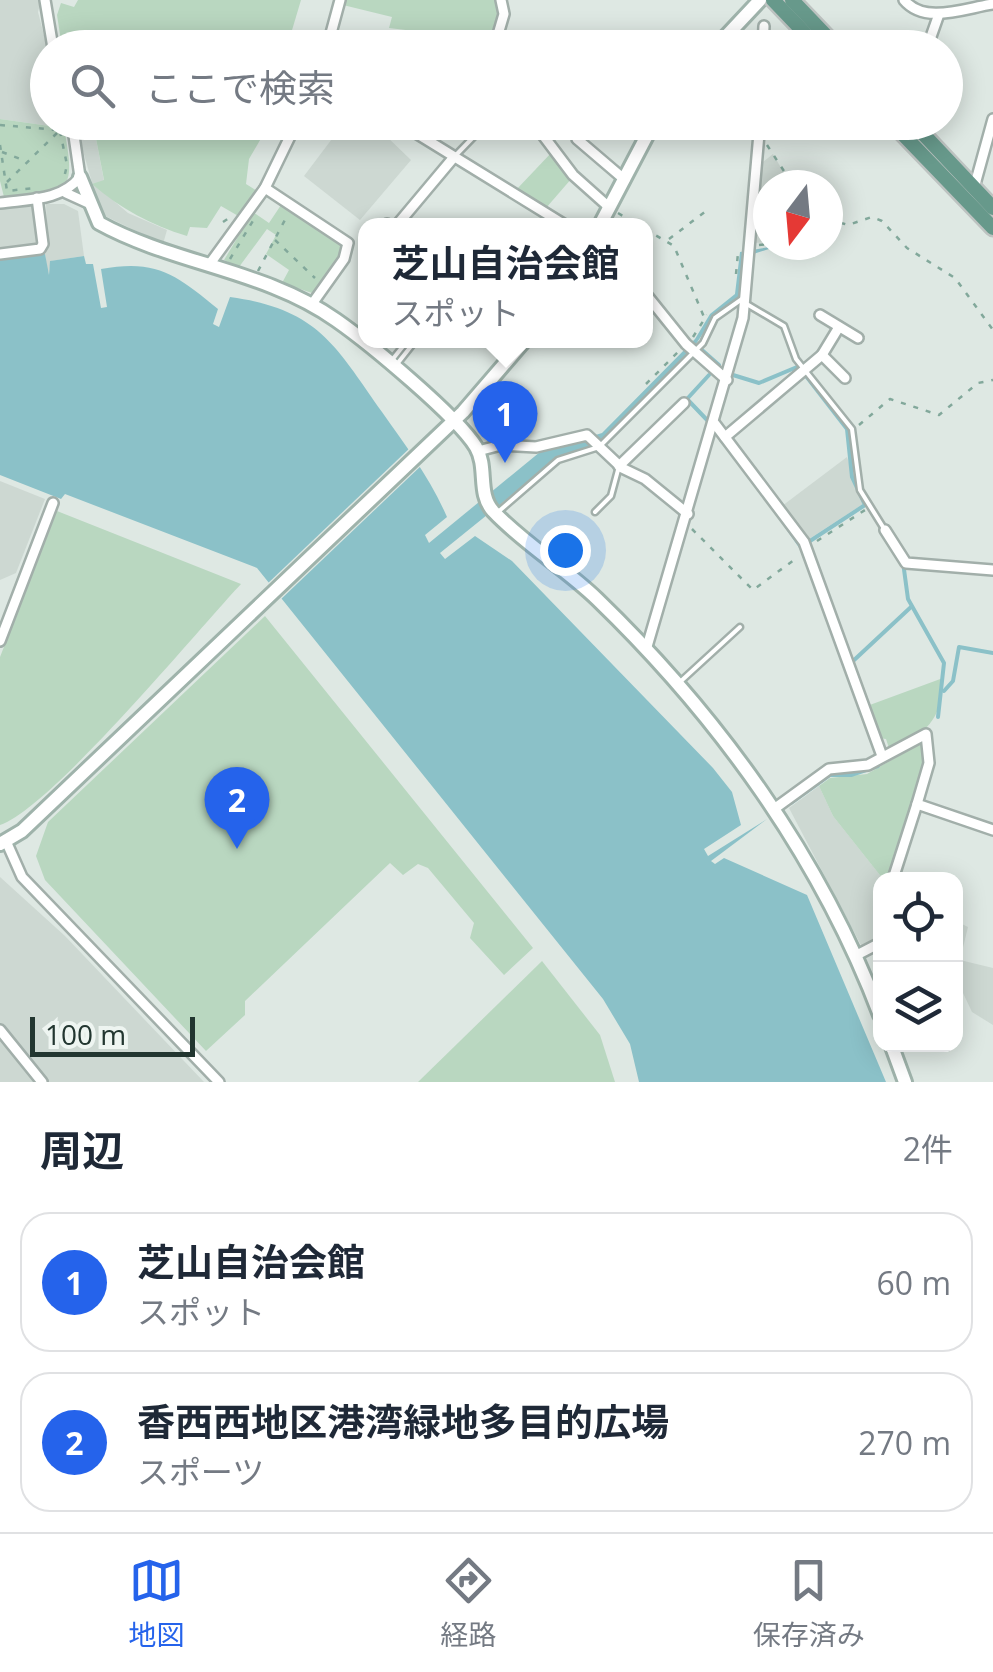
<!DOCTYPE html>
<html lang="ja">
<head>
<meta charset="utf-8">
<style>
	:root { --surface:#fff; --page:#f6f6f7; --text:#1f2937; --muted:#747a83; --line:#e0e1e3; --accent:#2563eb }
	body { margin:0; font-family:"Open Sans","Noto Sans JP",sans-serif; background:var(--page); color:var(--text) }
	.controls { position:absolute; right:30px; bottom:30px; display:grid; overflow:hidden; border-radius:20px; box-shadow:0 5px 25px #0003 }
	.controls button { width:90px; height:90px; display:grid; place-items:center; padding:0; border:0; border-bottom:2px solid var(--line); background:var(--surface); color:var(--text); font:50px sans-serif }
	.compass { position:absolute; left:753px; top:170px; width:90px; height:90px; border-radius:50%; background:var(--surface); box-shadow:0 5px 25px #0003; rotate:196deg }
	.scale { position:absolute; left:30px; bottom:25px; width:165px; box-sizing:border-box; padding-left:10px; border:5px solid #223630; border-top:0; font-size:28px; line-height:35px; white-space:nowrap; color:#223630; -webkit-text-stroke:8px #eef5f1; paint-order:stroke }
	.you { position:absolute; left:565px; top:550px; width:35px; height:35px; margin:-25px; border:8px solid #fff; border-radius:50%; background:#1a73e8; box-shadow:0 0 0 15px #1a73e833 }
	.badge { display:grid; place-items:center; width:65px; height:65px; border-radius:50%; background:var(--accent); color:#fff; font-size:32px; font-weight:700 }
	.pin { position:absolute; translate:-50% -82px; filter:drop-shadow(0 2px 5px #0008) }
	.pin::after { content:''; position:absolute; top:52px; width:35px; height:30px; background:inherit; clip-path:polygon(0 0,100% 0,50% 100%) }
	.popup { position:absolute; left:358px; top:218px; width:295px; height:130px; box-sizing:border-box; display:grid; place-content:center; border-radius:20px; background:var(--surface); filter:drop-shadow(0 2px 8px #0005); font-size:32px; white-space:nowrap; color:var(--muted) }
	.popup b { font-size:38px; color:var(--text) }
	.popup::after { content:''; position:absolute; left:50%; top:100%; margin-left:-20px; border:20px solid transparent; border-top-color:var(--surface) }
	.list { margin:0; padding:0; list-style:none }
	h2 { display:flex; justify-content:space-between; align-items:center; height:130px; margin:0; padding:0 40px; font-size:42px }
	h2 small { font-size:32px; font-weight:400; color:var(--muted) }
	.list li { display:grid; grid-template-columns:65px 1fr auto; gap:30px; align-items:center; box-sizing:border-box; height:140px; margin:0 20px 20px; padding:0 20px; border:2px solid var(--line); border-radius:30px }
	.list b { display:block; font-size:38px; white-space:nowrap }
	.list p { margin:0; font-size:32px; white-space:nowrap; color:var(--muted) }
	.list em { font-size:32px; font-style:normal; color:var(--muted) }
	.icon { flex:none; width:55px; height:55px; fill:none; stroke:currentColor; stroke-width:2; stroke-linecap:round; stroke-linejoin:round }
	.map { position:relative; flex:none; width:993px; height:1082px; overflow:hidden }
	.search { position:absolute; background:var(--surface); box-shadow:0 5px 25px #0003; left:30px; right:30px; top:30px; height:110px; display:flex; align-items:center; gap:25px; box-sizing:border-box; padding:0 35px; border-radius:55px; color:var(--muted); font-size:38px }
	.sheet { height:450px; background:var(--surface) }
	nav { display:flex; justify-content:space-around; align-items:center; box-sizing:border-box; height:140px; border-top:2px solid var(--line); background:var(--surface); font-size:28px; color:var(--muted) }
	nav a { display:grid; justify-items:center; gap:5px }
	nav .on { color:var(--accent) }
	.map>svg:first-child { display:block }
	.built { fill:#cdd8d2 }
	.green { fill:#b9d7c0 }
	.water { fill:#8bc1c8 }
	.pier { fill:#dee8e3 }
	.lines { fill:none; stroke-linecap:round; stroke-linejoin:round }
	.stream { stroke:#8bc1c8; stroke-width:4 }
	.lane-casing { stroke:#a2afaa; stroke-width:9 }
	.street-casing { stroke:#a2afaa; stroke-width:14 }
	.secondary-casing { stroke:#9fb3ab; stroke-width:18 }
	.primary-casing { stroke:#bdc3c1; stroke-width:19 }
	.path { stroke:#82a89b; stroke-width:2.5; stroke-dasharray:5 8; stroke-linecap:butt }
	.lane { stroke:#fff; stroke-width:4 }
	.street { stroke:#fff; stroke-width:9 }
	.secondary { stroke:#fff; stroke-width:12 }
	.primary { stroke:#67998b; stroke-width:14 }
</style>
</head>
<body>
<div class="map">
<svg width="993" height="1082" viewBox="0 0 993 1082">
	<rect width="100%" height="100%" fill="#dee8e3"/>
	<g class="built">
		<path d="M0,0H41L38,12L48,51V122L63,123L64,128L0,119Z"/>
		<path d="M75,123H93L104,181L94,184L128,213L167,230L163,244L101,214Z"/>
		<path d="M344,123H390L384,134L411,160L360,220L304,176Z"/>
		<path d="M773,154L791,185H768V242L754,243L759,165Z"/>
		<path d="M30,204L36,207L42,239L47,237L46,204H64L78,211L84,256L51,261L48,275L45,254L0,259V208Z"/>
		<path d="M847,457L863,504L806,541L782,506Z"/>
		<path d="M0,481L45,499L16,573L0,580Z"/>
		<path d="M819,786L833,816L883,879L880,940L863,949L789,808Z"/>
		<path d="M0,877L65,936L204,1082H0Z"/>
		<path d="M956,921L968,927L960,960L993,968V1025L972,1012L963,993L956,997Z"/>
	</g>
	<g class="green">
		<path d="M78,0H301L287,47H62L57,15L61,3L74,7Z"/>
		<path d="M344,0H497L500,13L490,47H456L414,31L389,28L392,17L343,5Z"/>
		<path d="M0,119L64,128C77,197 69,189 4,197L0,181Z"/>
		<path d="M93,123H270L249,159L246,184L257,191L240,217L221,206L207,228L190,227L187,236C151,225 121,209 92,184L104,180Z"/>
		<path d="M553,151L572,178L546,208L516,190Z"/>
		<path d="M283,202L345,242L347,248L315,294L282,283L289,270L266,254L276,235L267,229L239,267L224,260L253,212L269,223Z"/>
		<path d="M57,511L241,584C196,632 51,808 0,825V657Z"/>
		<path d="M265,616L533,948L504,975L470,938L474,923L428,868L418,864L403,875L390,863L245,1001V1015L206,1051L45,880L36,856L48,822Z"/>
		<path d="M943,678C942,722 926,732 890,751L886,739L879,738L867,706Z"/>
		<path d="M923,742C928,792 897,832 889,879H883L833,816L819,786L830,778L867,774Z"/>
		<path d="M542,961L600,1035L615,1082H418Z"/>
	</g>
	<path class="water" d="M781,245L744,257L740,296L716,314L696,344L601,442L555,460L440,553L445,559L475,536L512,561L713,768L732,792L741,825L704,849L708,856L767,819L711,861L715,864L724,858L807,895L886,1082H639L630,1044L603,999L257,568L65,494L61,499L0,475V259L45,254L49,275L50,261L84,256L86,264H93L101,308L107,307L101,269C158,259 176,275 218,309L213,324L219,327L230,297C319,309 336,347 382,412C406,446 430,478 447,517L425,535L429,543L540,452L602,433L695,339L710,314L735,294L740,252Z"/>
	<path class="pier" d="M413,445L424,463L278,602L265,586Z"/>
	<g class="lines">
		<g class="stream">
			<path d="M702,350L719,365"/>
			<path d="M733,375L759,383L797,367L801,370"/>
			<path d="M806,376L847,429L852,477L865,505L810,541"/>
			<path d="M708,421L687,399L709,375"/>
			<path d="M778,514L801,547"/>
			<path d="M903,562L908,599L944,663L938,717"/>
			<path d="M852,662L911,607"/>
			<path d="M944,691L953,681L959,647L993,653"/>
			<path d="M791,803L830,775H851L878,766"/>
		</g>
		<g class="lane-casing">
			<g id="lane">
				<path d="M456,155L488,122"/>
				<path d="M745,303L784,326L796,359L852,429L860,490L883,527"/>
				<path d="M392,360L408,340"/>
				<path d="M397,364L416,340"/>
				<path d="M498,512L558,460L599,447L703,343L715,318L742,299"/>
				<path d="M595,512L611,496L618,470"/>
				<path d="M680,682L740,627"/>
			</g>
		</g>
		<g class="street-casing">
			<g id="street">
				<path d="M45,0L53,48"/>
				<path d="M904,0C925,25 965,8 993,4"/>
				<path d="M327,48L340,0"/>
				<path d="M494,48L504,14L501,0"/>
				<path d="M763,48L764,26"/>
				<path d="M927,48L939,14"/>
				<path d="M398,122L565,225"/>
				<path d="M533,122L573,175L610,208"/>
				<path d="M578,122L577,139L625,180"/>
				<path d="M830,122L836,126"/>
				<path d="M265,188L348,243L344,259L312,304"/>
				<path d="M974,188L993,119"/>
				<path d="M66,193L88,203"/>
				<path d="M0,203C29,199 61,201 80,177L72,122"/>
				<path d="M387,224L388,225"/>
				<path d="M397,225L454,157"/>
				<path d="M0,254L40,249L43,244L37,198"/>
				<path d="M209,265L265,188L297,122"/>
				<path d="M645,293L686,344L727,380"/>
				<path d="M820,315L858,338"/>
				<path d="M822,355L845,378"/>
				<path d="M715,424L804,542L882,756"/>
				<path d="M725,437L822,355L839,327"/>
				<path d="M478,451L501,445L536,447L587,435L622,468L645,479L688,514"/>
				<path d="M619,466L684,403"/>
				<path d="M885,530L906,563L993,570"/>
				<path d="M0,641L53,503"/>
				<path d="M646,650L743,318L760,122"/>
				<path d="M774,809L829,769L868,765L926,734L929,763L917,804L993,830"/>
				<path d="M6,841L22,877L219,1082"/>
				<path d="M893,879L917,804"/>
				<path d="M855,956L880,943"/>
				<path d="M0,1030L42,1082"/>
			</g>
		</g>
		<g class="secondary-casing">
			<g id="secondary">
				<path d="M715,48L760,0"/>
				<path d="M80,177L99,223C173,264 266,270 336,320C369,343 457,416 476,447C488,468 477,493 493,511C524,544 565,568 597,599C719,717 820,857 880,1015"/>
				<path d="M600,225L654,122"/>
				<path d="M0,844L22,831L463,412L525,340"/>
				<path d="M891,1044L905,1082"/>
			</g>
		</g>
		<g class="primary-casing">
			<g id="primary">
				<path d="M773,0L819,48"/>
				<path d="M792,0L838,48"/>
				<path d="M891,122L993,228"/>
				<path d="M912,122L993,208"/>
			</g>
		</g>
		<g class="path">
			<path d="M0,125L58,130"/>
			<path d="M60,131L67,165L64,178"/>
			<path d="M554,131L558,122"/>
			<path d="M0,145L7,191L34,188"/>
			<path d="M767,145L793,185"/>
			<path d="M2,152L26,161"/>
			<path d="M7,182L58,132"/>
			<path d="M618,213L638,225"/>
			<path d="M828,219L848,225L872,217L882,221L907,248L955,278L993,330"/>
			<path d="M223,222L229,218"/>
			<path d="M645,229L674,246L704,317"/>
			<path d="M669,239L706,211"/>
			<path d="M275,240L315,278"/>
			<path d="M759,245L768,244"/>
			<path d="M230,259L254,219"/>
			<path d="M258,271L287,216"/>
			<path d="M736,274L738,253"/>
			<path d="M693,337L707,315"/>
			<path d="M646,384L680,350"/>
			<path d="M859,425L890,399L939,415L978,383L993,380"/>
			<path d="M692,529L753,590L798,557"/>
			<path d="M817,541L865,510"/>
		</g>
		<use href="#lane" class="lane"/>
		<use href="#street" class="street"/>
		<use href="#secondary" class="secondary"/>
		<use href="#primary" class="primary"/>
	</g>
</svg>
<div class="controls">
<button><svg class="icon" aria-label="locate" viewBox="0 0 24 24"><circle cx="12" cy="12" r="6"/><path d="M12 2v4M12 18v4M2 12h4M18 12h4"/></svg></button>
<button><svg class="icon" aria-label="layers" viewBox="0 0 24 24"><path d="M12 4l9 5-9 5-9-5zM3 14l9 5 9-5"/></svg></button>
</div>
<svg class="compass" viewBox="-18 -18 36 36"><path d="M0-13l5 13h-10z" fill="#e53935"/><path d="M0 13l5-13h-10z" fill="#747a83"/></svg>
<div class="scale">100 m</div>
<div class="you"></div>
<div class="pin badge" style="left:505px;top:463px">1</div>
<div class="popup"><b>芝山自治会館</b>スポット</div>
<div class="pin badge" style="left:237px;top:849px">2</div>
<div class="search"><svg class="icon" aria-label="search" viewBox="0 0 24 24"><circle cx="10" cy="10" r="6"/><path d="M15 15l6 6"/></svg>ここで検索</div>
</div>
<section class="sheet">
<h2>周辺<small>2件</small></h2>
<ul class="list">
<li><span class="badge">1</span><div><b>芝山自治会館</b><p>スポット</p></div><em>60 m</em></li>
<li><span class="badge">2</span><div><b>香西西地区港湾緑地多目的広場</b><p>スポーツ</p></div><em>270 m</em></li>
</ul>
</section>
<nav>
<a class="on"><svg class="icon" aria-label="map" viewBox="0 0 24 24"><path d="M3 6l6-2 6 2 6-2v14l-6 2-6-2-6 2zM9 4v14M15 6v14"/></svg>地図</a>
<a><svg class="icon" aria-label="directions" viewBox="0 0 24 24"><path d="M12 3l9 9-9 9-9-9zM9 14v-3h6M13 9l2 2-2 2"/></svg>経路</a>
<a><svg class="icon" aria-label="saved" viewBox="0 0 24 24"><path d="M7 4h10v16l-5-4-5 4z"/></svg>保存済み</a>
</nav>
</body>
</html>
